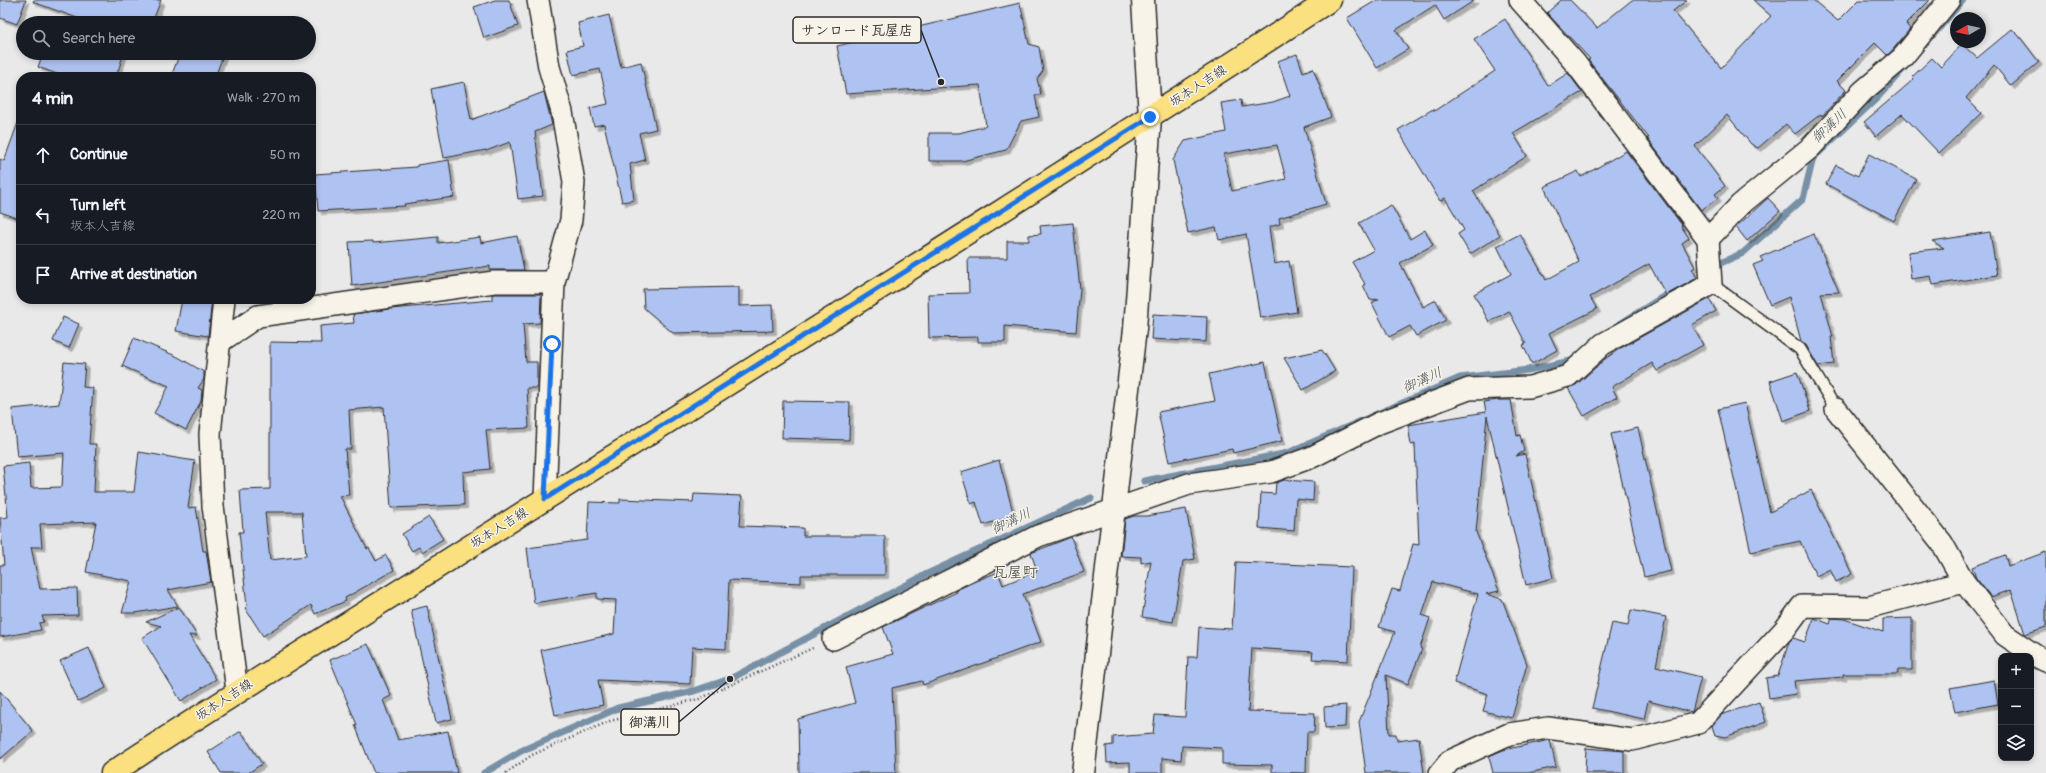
<!DOCTYPE html>
<html lang="en">
<head>
<meta charset="utf-8">
<style>
	:root { --surface:#171b24; --page:#20242c; --text:#f1f3f6; --muted:#9ea1a6; --line:#363941 }
	body { margin:0; font-family:Pangolin,"Klee One",sans-serif; background:var(--page); color:var(--text) }
	.controls { position:absolute; right:12px; bottom:12px; display:grid; overflow:hidden; border-radius:8px; box-shadow:0 2px 6px #0003 }
	.controls button { width:36px; height:36px; display:grid; place-items:center; padding:0; border:0; border-bottom:1px solid var(--line); background:var(--surface); color:var(--text); font:20px sans-serif }
	.compass { position:absolute; left:1950px; top:12px; width:36px; height:36px; border-radius:50%; background:var(--surface); box-shadow:0 2px 6px #0003; rotate:261deg }
	.stop { position:absolute; width:12px; height:12px; margin:-9px; border:3px solid #1a73e8; border-radius:50%; background:#fff }
	.stop.end { background:#1a73e8; border-color:#fff; box-shadow:0 1px 4px #0008 }
	.list { margin:0; padding:0; list-style:none }
	h2 { display:flex; justify-content:space-between; align-items:center; height:52px; margin:0; padding:0 16px; font-size:17px }
	h2 small { font-size:13px; font-weight:400; color:var(--muted) }
	.list li { display:grid; grid-template-columns:26px 1fr auto; gap:12px; align-items:center; box-sizing:border-box; height:60px; padding:0 16px; border-top:1px solid var(--line) }
	.list b { display:block; font-size:15px; white-space:nowrap }
	.list p { margin:0; font-size:13px; white-space:nowrap; color:var(--muted) }
	.list em { font-size:13px; font-style:normal; color:var(--muted) }
	.icon { flex:none; width:22px; height:22px; fill:none; stroke:currentColor; stroke-width:2; stroke-linecap:round; stroke-linejoin:round }
	.map { position:relative; flex:none; width:2046px; height:773px; overflow:hidden }
	.search { position:absolute; background:var(--surface); box-shadow:0 2px 6px #0003; left:16px; top:16px; width:300px; height:44px; display:flex; align-items:center; gap:10px; box-sizing:border-box; padding:0 14px; border-radius:22px; color:var(--muted); font-size:15px }
	.panel { position:absolute; background:var(--surface); box-shadow:0 2px 6px #0003; left:16px; top:72px; width:300px; height:232px; border-radius:16px }
	.map>svg:first-child { display:block }
	.lines { fill:none; stroke-linecap:round; stroke-linejoin:round }
	.stream { stroke:#7890a5; stroke-width:7 }
	.building { fill:#afc3f2; stroke:#2b2b2b; fill-rule:evenodd; filter:url(#shadow) }
	.lane-casing { stroke:#2b2b2b; stroke-width:14 }
	.street-casing { stroke:#2b2b2b; stroke-width:24 }
	.secondary-casing { stroke:#2b2b2b; stroke-width:25 }
	.primary-casing { stroke:#2b2b2b; stroke-width:25 }
	.path { stroke:#2b2b2b; stroke-width:2.5; stroke-dasharray:1 3; stroke-linecap:butt }
	.lane { stroke:#f7f3e8; stroke-width:11 }
	.street { stroke:#f7f3e8; stroke-width:21 }
	.secondary { stroke:#f7f3e8; stroke-width:22 }
	.primary { stroke:#fbe080; stroke-width:22 }
	.route { stroke:#1a73e8; stroke-width:5 }
	.labels { text-anchor:middle; dominant-baseline:central; stroke-width:3; stroke-linejoin:round; paint-order:stroke }
	.street-label { font-size:13px; fill:#2b2b2b; stroke:#f7f3e8 }
	.water-label { font-size:14px; font-style:italic; fill:#4b555e; stroke:#f7f3e8 }
	.quarter-label { font-size:15px; fill:#2b2b2b; stroke:#f7f3e8 }
	.leader { fill:none; stroke:#2b2b2b; stroke-width:1.5 }
	.callout-dot { fill:#2b2b2b; stroke:#f7f3e8; stroke-width:1.5 }
	.callout { fill:#f7f3e8; stroke:#2b2b2b; stroke-width:1.5 }
	.callout-label { font-size:14px; text-anchor:middle; font-weight:bold; fill:#2b2b2b }
</style>
</head>
<body>
<div class="map">
<svg width="2046" height="773" viewBox="0 0 2046 773">
	<defs>
		<filter id="shadow"><feDropShadow dx="3.5" dy="3.5" stdDeviation="0" flood-color="#0004"/></filter>
	</defs>
	<rect width="100%" height="100%" fill="#e9e9ea"/>
	<filter id="ink" filterUnits="userSpaceOnUse"><feTurbulence type="fractalNoise" baseFrequency=".025" numOctaves="2"/><feDisplacementMap in="SourceGraphic" scale="8" xChannelSelector="R" yChannelSelector="G"/><feConvolveMatrix kernelMatrix="1 2 1 2 8 2 1 2 1" color-interpolation-filters="sRGB"/></filter>
	<g filter="url(#ink)">
		<g class="lines">
			<g class="stream">
				<path d="M1933,35L1963,0"/>
				<path d="M1716,265L1743,253L1803,199L1813,158L1877,98L1904,68"/>
				<path d="M1617,326L1674,290"/>
				<path d="M1144,481L1288,453L1460,378L1528,370L1571,361L1575,358"/>
				<path d="M484,773L521,751L618,708L694,691L730,679L925,575L1091,498"/>
			</g>
		</g>
		<g class="building">
			<path d="M0,0H26L17,24L0,18Z"/>
			<path d="M34,0H161L152,23H91L33,2Z"/>
			<path d="M495,0H509L518,26L484,38L474,7Z"/>
			<path d="M1377,0H1475L1444,20L1435,5L1396,30L1408,49L1377,68L1347,18Z"/>
			<path d="M1561,0H1570L1597,28L1632,0H1687L1673,11L1721,68L1771,16L1753,0H1813L1838,21L1859,0H1930L1906,24L1910,29L1890,53L1887,55L1875,43L1837,81L1846,90L1822,116L1821,114L1795,134L1786,124L1758,148L1751,144L1727,115L1695,146L1725,186L1715,194L1718,198L1701,210L1647,138H1649L1588,60L1590,59L1547,13Z"/>
			<path d="M1020,3L1029,44L1039,47L1043,71L1037,79L1041,94L1035,95L1039,117L1021,121L1006,150L962,161H929V133H959L986,126L980,85L846,94L837,46Z"/>
			<path d="M609,15L621,67L641,62L656,129L639,133L645,160L630,164L634,200L622,202L604,124L594,126L590,108L608,104L600,69L573,75L567,50L583,46L578,23Z"/>
			<path d="M1505,19L1548,86L1568,73L1582,92L1513,133L1527,156L1473,191L1500,235L1470,254L1458,234L1464,230L1445,198L1440,201L1398,130L1433,109L1434,111L1495,71L1474,39Z"/>
			<path d="M2012,29L2019,36L2039,62L2011,86L1994,65L1966,98L1981,113L1939,153L1902,114L1876,136L1864,122L1914,79L1912,77L1932,58L1941,67L1962,44L1977,58Z"/>
			<path d="M43,53H124L116,77H65L38,67Z"/>
			<path d="M180,53H224L215,77H171Z"/>
			<path d="M1297,54L1303,72L1313,68L1331,117L1304,127L1326,204L1279,218L1280,224L1269,227L1274,264L1289,261L1297,312L1260,318L1246,234L1219,240L1216,227L1188,233L1173,160L1185,141L1226,132L1221,103L1241,100L1242,107L1273,102L1290,96L1278,61ZM1277,145L1286,179L1232,191L1224,154Z"/>
			<path d="M464,82L471,120L544,92L552,125L535,132L543,196L518,199L510,142L486,151V150L444,158L431,89Z"/>
			<path d="M19,120H21V206L17,218L0,212V159L4,161Z"/>
			<path d="M1626,151L1682,225L1681,226L1689,238L1682,243L1695,267L1692,269L1697,278L1666,295L1649,264L1590,297L1597,309L1549,333L1557,350L1532,364L1523,345L1526,344L1509,311L1489,322L1474,294L1511,274L1497,246L1520,234L1546,280L1579,262L1544,187L1578,171L1581,177Z"/>
			<path d="M1869,154L1916,179L1894,221L1826,184L1836,165L1858,176Z"/>
			<path d="M449,160L454,197L404,204L405,206L318,211L315,174L417,167V165Z"/>
			<path d="M1768,198L1780,211L1747,241L1736,227Z"/>
			<path d="M1391,205L1410,239L1425,230L1433,245L1400,263L1423,307L1436,300L1446,320L1416,336L1410,326L1389,337L1372,303L1379,299L1370,300L1363,285L1365,284L1352,262L1374,250L1359,223Z"/>
			<path d="M1073,223L1080,289L1076,332L1005,326V342H978V337L929,338L928,294L969,293L968,258H1007V241H1029V235L1041,234L1040,226Z"/>
			<path d="M1990,232L1997,275L1933,285L1931,276L1911,279L1908,252L1944,248L1932,241Z"/>
			<path d="M1814,234L1839,292L1821,293L1833,337H1831L1834,364L1818,366L1806,345L1801,341L1789,297L1770,305L1753,265L1763,261L1760,257Z"/>
			<path d="M517,236L524,270H490V266L352,286L349,242L373,241V243L438,237V243L480,237L481,243Z"/>
			<path d="M739,287V306L772,305L773,331L673,333L644,308L643,289Z"/>
			<path d="M492,294H541L540,323L523,324L526,362H537V388H527L529,428L486,430L490,469L463,472L464,505L391,508L384,407L349,410L351,449H345L349,495L340,496L367,549L369,548L376,561L386,555L394,570L345,598L346,601L315,614L311,605L263,636L245,608L247,606L239,532H243L240,490L270,489V342L321,343L320,326L354,323L353,314L390,309L492,300ZM265,512H302L306,556L270,560Z"/>
			<path d="M182,299H212L208,336L176,331Z"/>
			<path d="M1709,299L1716,311L1692,325L1703,345L1657,371L1652,363L1612,387L1617,397L1584,416L1568,388L1576,385L1605,359L1619,349Z"/>
			<path d="M1153,314L1207,317L1206,342L1151,339Z"/>
			<path d="M63,317L79,324L69,348L53,341Z"/>
			<path d="M134,338L178,357L204,372V379L198,388L202,390L201,401L186,430L154,413L169,386L122,366Z"/>
			<path d="M1322,350L1335,371L1303,390L1284,358Z"/>
			<path d="M64,362L85,364L83,387L93,388L89,444H96L94,492H134L139,452L195,461L188,508L196,507L203,551H206L211,582L168,590L178,606L135,613H122L131,581L86,572L96,522L40,524L42,547H31L40,589L77,588L78,615L42,616L44,622L39,623L41,630L0,637V565H4L0,518L8,517L3,466L29,463L31,488L62,487L64,453L17,457L12,409L59,404Z"/>
			<path d="M1265,362L1282,441L1233,453L1232,449L1169,462L1158,412L1215,401L1209,374Z"/>
			<path d="M1797,372L1810,411L1783,421L1770,381Z"/>
			<path d="M1498,400H1511L1517,436L1520,435L1524,451L1516,456L1525,454L1553,578L1526,585L1487,416L1476,532L1499,591L1486,594L1502,599L1527,664L1512,718L1483,711L1488,694L1454,683L1478,594L1433,582L1422,615L1430,618L1420,648L1422,649L1408,684L1386,675L1389,734H1396L1397,741L1419,738L1424,773H1366L1359,722L1395,632L1379,627L1392,589L1400,591L1413,544L1419,545L1415,444L1411,445L1408,425L1486,412L1484,402Z"/>
			<path d="M783,401L850,402L849,440L782,438Z"/>
			<path d="M1745,403L1770,512L1811,490L1852,574L1836,582L1830,569L1816,576L1800,541L1751,552L1718,409Z"/>
			<path d="M1638,428L1671,571L1644,577L1611,434Z"/>
			<path d="M999,460L1014,516L983,525L976,502L971,504L961,472Z"/>
			<path d="M1284,480L1314,482L1313,501L1296,499L1294,531L1259,528L1261,493L1275,494L1276,483Z"/>
			<path d="M694,494L742,496L740,526L803,528V536H885V575H801V583L729,580L726,649L692,647L690,684L598,680L603,705L555,715L541,650L614,634L616,600L597,599V593L534,603L527,548L587,540L589,502L620,503V499L693,502Z"/>
			<path d="M1186,509L1195,559L1183,561L1173,622L1142,617L1151,561L1141,563V557L1121,556L1125,519L1134,516H1147Z"/>
			<path d="M429,517L443,539L422,552L419,547L412,551L402,534Z"/>
			<path d="M1071,537L1084,572L1023,594L1041,642L923,685L922,681L892,688L896,773H799L798,719L855,703L846,667L893,654L883,627L957,592L956,590L978,580L998,572L1003,585L1037,571L1031,553Z"/>
			<path d="M2046,552V627L2025,634L2011,590L1991,597L1976,578L1972,567L2005,555L2008,566Z"/>
			<path d="M1236,562L1352,567L1348,661L1312,659L1313,652L1252,648L1248,711L1315,713L1314,732H1307L1306,773L1272,772V765L1222,764V748L1182,746L1181,760L1162,758V773H1130V762L1107,763L1106,746L1113,745V737L1153,734L1155,715L1185,717L1188,657H1197L1199,627L1232,629Z"/>
			<path d="M427,606L452,719L436,723L411,610Z"/>
			<path d="M179,607L197,636L189,635L216,679L181,701L142,638L161,626L146,622Z"/>
			<path d="M1631,610L1666,617L1656,666L1701,677L1692,712L1648,701L1644,719L1592,708L1612,623L1628,626Z"/>
			<path d="M1814,618L1830,624L1832,618L1844,619L1883,632V619L1912,618V670H1898V674H1843V677L1794,681L1796,694L1769,698L1766,678L1778,676L1789,642L1793,638L1805,642Z"/>
			<path d="M368,644L391,696L383,700L398,740L448,731L457,773H374L355,725H357L330,660Z"/>
			<path d="M89,648L106,688L78,701L60,661Z"/>
			<path d="M1994,680L1998,704L1955,712L1950,688Z"/>
			<path d="M0,691L33,731L0,759Z"/>
			<path d="M1759,702L1766,722L1725,737L1715,735L1712,726L1721,715Z"/>
			<path d="M1346,705L1345,727L1325,728L1324,707Z"/>
			<path d="M241,731L262,764L248,773H221L208,752Z"/>
			<path d="M1550,740L1556,767L1528,773H1493L1489,756L1503,750Z"/>
			<path d="M1586,748L1624,751V773H1585Z"/>
		</g>
		<g class="lines">
			<g class="lane-casing">
				<path id="lane" d="M1711,284L1800,349L1836,409"/>
			</g>
			<g class="street-casing">
				<g id="street">
					<path d="M538,0L549,67L562,112L574,182L571,220L554,282L545,499"/>
					<path d="M1708,239L1740,205L1810,148L1863,91L1902,58L1949,0"/>
					<path d="M224,299L210,434L213,506L237,691"/>
					<path d="M221,341L258,316L494,282H554"/>
					<path d="M1836,409L1942,543L1964,582L2005,635L2036,656L2046,661"/>
					<path d="M833,639L1038,536L1189,484L1271,472L1312,457L1379,423L1469,389L1530,387L1568,376L1603,344L1711,284L1708,239L1576,64L1520,0"/>
					<path d="M1440,773L1450,761L1509,734L1548,728L1632,740L1698,723L1785,629L1802,606L1869,607L1964,582"/>
				</g>
			</g>
			<g class="secondary-casing">
				<path id="secondary" d="M1083,773L1135,329L1150,117L1143,0"/>
			</g>
			<g class="primary-casing">
				<path id="primary" d="M112,773C227,697 345,626 461,552C751,369 1043,187 1330,0"/>
			</g>
			<path class="path" d="M506,773L532,755L610,721L699,699L815,647"/>
			<use href="#lane" class="lane"/>
			<use href="#street" class="street"/>
			<use href="#secondary" class="secondary"/>
			<use href="#primary" class="primary"/>
		</g>
	</g>
	<g class="lines" filter="url(#ink)">
		<path class="route" d="M552,344L545,499L1150,117"/>
	</g>
	<g class="labels">
		<g class="street-label">
			<text transform="translate(1198 86) rotate(-33)">坂本人吉線</text>
			<text transform="translate(499 528) rotate(-32)">坂本人吉線</text>
			<text transform="translate(224 700) rotate(-33)">坂本人吉線</text>
		</g>
		<g class="water-label">
			<text transform="translate(1829 126) rotate(-43)">御溝川</text>
			<text transform="translate(1422 380) rotate(-24)">御溝川</text>
			<text transform="translate(1011 521) rotate(-25)">御溝川</text>
		</g>
		<g class="quarter-label">
			<text x="1015" y="572">瓦屋町</text>
		</g>
	</g>
	<path class="leader" d="M941 82L921 30M730 679L679 722"/>
	<g class="callout-dot">
		<circle cx="941" cy="82" r="4"/>
		<circle cx="730" cy="679" r="4"/>
	</g>
	<g class="callout">
		<rect x="793" y="17" width="128" height="26" rx="4"/>
		<rect x="621" y="709" width="58" height="26" rx="4"/>
	</g>
	<g class="callout-label">
		<text x="857" y="35">サンロード瓦屋店</text>
		<text x="650" y="727">御溝川</text>
	</g>
</svg>
<div class="controls">
<button>+</button>
<button>−</button>
<button><svg class="icon" aria-label="layers" viewBox="0 0 24 24"><path d="M12 4l9 5-9 5-9-5zM3 14l9 5 9-5"/></svg></button>
</div>
<svg class="compass" viewBox="-18 -18 36 36"><path d="M0-13l5 13h-10z" fill="#e53935"/><path d="M0 13l5-13h-10z" fill="#9ea1a6"/></svg>
<div class="stop" style="left:552px;top:344px"></div>
<div class="stop end" style="left:1150px;top:117px"></div>
<div class="search"><svg class="icon" aria-label="search" viewBox="0 0 24 24"><circle cx="10" cy="10" r="6"/><path d="M15 15l6 6"/></svg>Search here</div>
<section class="panel">
<h2>4 min<small>Walk · 270 m</small></h2>
<ul class="list">
<li><svg class="icon" aria-label="ahead" viewBox="0 0 24 24"><path d="M12 20V5M6 11l6-6 6 6"/></svg><div><b>Continue</b></div><em>50 m</em></li>
<li><svg class="icon" aria-label="left" viewBox="0 0 24 24"><path d="M17 20v-9H6M10 6l-5 5 5 5"/></svg><div><b>Turn left</b><p>坂本人吉線</p></div><em>220 m</em></li>
<li><svg class="icon" aria-label="arrive" viewBox="0 0 24 24"><path d="M6 21V4h12l-3 4 3 4H6"/></svg><div><b>Arrive at destination</b></div></li>
</ul>
</section>
</div>
</body>
</html>
